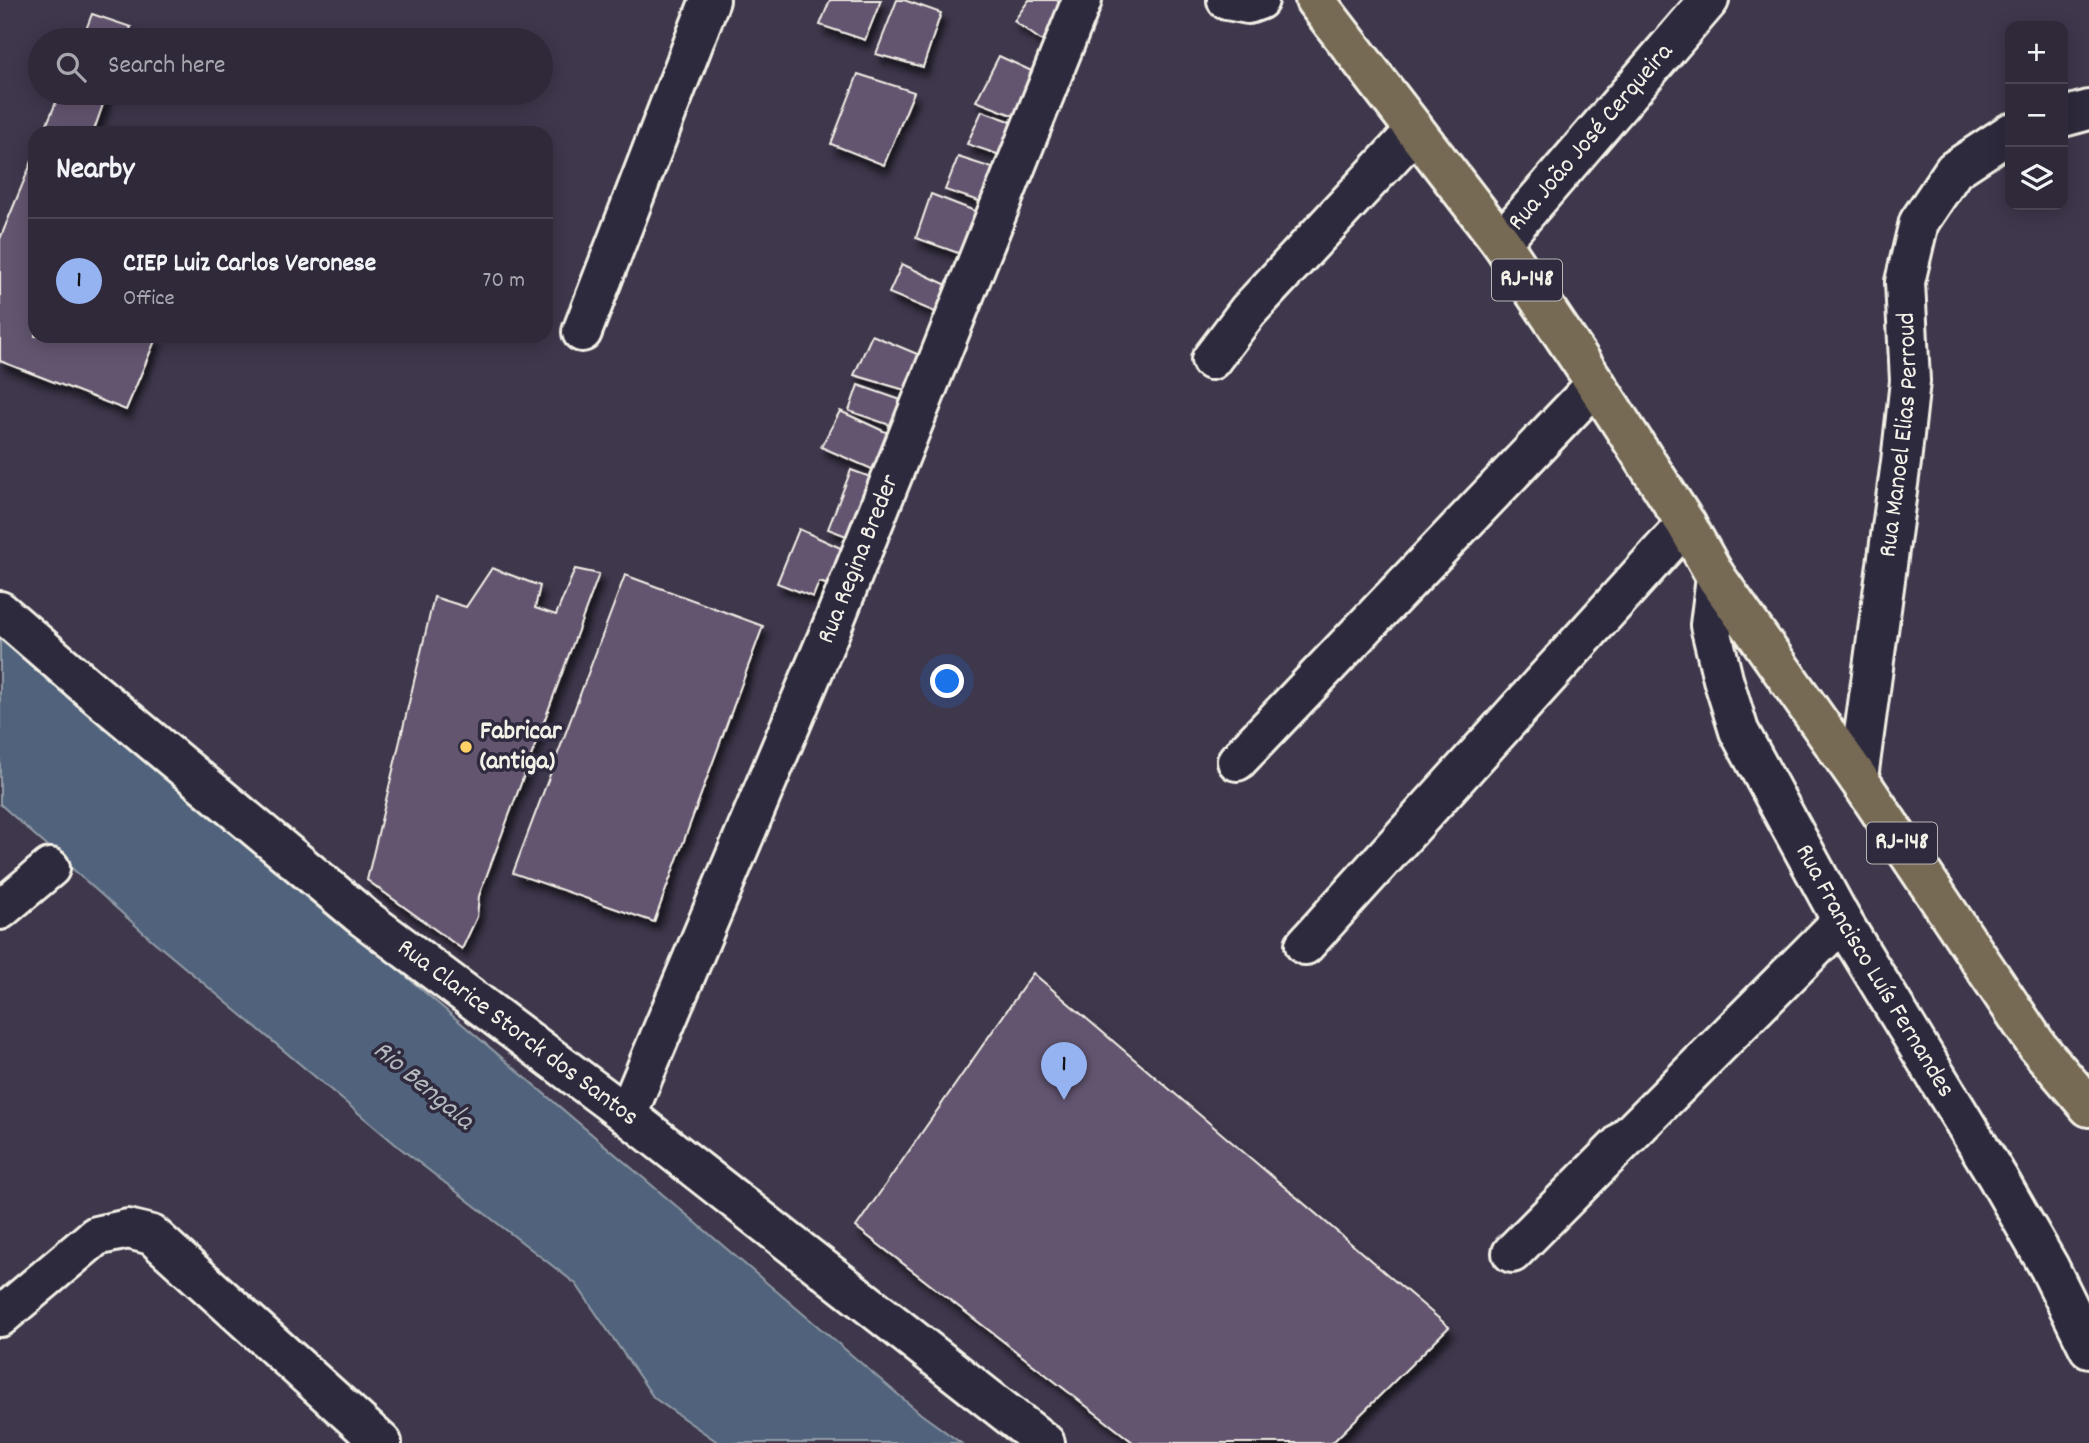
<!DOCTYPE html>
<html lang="en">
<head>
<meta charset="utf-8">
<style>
	:root { --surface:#2f2939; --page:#3b3544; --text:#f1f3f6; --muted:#a7a6ae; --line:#4a4553; --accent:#95b2f1 }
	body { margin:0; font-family:Dekko,sans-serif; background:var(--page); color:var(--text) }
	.controls { position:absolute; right:21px; top:21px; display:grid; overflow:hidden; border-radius:14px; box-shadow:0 4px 18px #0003 }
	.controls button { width:63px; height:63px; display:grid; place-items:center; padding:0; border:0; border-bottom:2px solid var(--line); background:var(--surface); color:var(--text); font:35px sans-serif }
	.you { position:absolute; left:948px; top:682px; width:24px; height:24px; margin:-18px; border:5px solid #fff; border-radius:50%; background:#1a73e8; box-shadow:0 0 0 10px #1a73e833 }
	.badge { display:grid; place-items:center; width:46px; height:46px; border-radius:50%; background:var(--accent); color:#111; font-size:23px; font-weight:700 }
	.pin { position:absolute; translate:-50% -58px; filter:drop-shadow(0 2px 4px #0008) }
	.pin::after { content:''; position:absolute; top:37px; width:24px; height:21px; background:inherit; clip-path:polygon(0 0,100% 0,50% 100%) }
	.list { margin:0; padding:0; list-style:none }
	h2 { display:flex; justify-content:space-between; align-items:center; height:91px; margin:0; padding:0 28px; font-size:30px }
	h2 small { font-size:23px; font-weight:400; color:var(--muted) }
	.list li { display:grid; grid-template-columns:46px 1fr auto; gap:21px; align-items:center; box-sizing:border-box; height:126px; padding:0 28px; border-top:2px solid var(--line) }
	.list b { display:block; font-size:26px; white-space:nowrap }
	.list p { margin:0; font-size:23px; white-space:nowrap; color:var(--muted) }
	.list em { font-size:23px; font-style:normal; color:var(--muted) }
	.icon { flex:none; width:38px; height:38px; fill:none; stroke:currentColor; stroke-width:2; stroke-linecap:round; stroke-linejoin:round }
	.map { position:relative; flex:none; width:2089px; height:1443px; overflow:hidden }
	.search { position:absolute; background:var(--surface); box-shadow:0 4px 18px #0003; left:28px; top:28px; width:525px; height:77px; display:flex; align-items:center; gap:18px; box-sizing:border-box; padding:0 24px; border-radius:38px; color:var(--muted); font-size:26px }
	.panel { position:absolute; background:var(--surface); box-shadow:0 4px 18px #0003; left:28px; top:126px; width:525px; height:217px; border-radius:21px }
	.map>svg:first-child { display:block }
	.water { fill:#51647c; stroke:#929ca7; stroke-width:2 }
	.building { fill:#645570; stroke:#f4f1e8; stroke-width:2; filter:url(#shadow) }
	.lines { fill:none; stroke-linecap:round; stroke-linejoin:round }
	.minor-casing { stroke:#f4f1e8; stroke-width:44 }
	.major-casing { stroke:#f4f1e8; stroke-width:44 }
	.minor { stroke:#2f2a3d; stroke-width:38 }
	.major { stroke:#766a55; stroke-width:38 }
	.poi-dot { fill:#ffd166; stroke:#2f2a3d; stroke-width:2.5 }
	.labels { text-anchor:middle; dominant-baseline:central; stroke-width:7; stroke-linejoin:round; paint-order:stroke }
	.shield { fill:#2f2a3d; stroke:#b9b5b5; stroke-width:2 }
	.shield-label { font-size:24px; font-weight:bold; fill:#f4f1e8 }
	.street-label { font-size:26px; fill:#f4f1e8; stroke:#2f2a3d }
	.poi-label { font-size:26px; font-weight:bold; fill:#f4f1e8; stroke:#2f2a3d; text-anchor:start }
	.water-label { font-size:28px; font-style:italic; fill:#b3b9bd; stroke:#2f2a3d }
</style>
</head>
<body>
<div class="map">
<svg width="2089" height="1443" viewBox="0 0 2089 1443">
	<defs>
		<filter id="shadow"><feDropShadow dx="4.5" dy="8" stdDeviation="3.5" flood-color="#0009"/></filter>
	</defs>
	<rect width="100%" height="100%" fill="#3f374c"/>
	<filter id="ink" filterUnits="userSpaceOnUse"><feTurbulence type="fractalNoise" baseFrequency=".0143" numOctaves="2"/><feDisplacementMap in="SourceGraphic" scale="14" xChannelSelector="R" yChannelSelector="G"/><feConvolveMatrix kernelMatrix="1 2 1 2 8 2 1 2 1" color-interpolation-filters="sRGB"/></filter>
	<g filter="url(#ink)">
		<path class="water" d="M0,631L921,1414L961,1443H719L654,1398L576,1284L400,1148L152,940L0,804Z"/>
		<g class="building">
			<path d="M830,0H881L865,40L820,25Z"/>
			<path d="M897,0H904L941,13L923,67L876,54Z"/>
			<path d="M1029,0H1074L1042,41L1014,21Z"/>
			<path d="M92,14L131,27L126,40H82Z"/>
			<path d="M999,56L1047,78L1030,122L976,101Z"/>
			<path d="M858,74L914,92L884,165L831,144Z"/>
			<path d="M60,93H107L93,133H43Z"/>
			<path d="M982,111L1024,126L1009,158L967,144Z"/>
			<path d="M35,154V336H157L126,410L0,361V239Z"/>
			<path d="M958,157L1008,173L994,206L945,190Z"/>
			<path d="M931,194L993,218L975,259L916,238Z"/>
			<path d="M902,264L964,293L952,319L889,293Z"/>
			<path d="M872,335L934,361L922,395L854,375Z"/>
			<path d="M858,385L918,406L907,431L849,411Z"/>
			<path d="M840,411L903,440L888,476L821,447Z"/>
			<path d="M851,470L887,483L862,542L828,529Z"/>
			<path d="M799,529L858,556L842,589L819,582L813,597L777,583Z"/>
			<path d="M492,568L540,586L535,608L556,615L575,569L599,574L479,896L477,917L462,949L367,880L434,597L466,607Z"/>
			<path d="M625,575L763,626L654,922L513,873Z"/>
			<path d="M1033,973L1449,1327L1332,1443H1134L856,1227Z"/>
		</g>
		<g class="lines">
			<g class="minor-casing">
				<g id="minor">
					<path d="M1227,0L1248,4L1259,0"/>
					<path d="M2063,117L2089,110"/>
					<path id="s1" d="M1501,242L1709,0"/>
					<path d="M582,332L710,0"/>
					<path d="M1211,360L1248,311L1415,131"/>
					<path id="s2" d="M1716,577L1710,625L1723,679L1739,731L1842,921L1998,1178L2049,1267L2089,1348"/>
					<path id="s3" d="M0,611L91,690L363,917L627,1115L1045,1443"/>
					<path d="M1237,761L1596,384"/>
					<path id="s4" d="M1858,778L1901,462L1910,381L1905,282L1919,222L1954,170L2010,133"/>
					<path d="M0,910L50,868"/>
					<path d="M1305,945L1686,524"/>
					<path id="s5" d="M627,1115L833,624L1082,0"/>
					<path d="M1512,1253L1842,921"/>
					<path d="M0,1317L96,1236L128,1229L152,1235L382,1443"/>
				</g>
			</g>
			<g class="major-casing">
				<path id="major" d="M1315,0L1501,242L1596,384L1686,524L1716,577L1858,778L2038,1047L2089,1107"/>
			</g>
			<use href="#minor" class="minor"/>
			<use href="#major" class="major"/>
		</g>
	</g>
	<circle class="poi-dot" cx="466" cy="747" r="7"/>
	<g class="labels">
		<g class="shield">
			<rect x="1492" y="259.5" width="70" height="41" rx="5"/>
			<rect x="1867" y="822.5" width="70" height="41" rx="5"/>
		</g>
		<g class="shield-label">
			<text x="1527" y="280">RJ-148</text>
			<text x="1902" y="843">RJ-148</text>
		</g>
		<g class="street-label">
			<text stroke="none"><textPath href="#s1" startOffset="138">Rua João José Cerqueira</textPath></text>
			<text stroke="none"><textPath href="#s4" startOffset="346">Rua Manoel Elias Perroud</textPath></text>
			<text stroke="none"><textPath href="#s5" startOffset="602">Rua Regina Breder</textPath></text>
			<text stroke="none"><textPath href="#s2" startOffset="434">Rua Francisco Luís Fernandes</textPath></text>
			<text stroke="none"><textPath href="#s3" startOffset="668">Rua Clarice Storck dos Santos</textPath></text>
		</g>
		<g class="poi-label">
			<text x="480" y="732">Fabricar<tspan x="480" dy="30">(antiga)</tspan></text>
		</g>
		<g class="water-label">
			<text transform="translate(422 1087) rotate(40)">Rio Bengala</text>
		</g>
	</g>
</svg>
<div class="controls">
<button>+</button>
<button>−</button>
<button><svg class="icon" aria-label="layers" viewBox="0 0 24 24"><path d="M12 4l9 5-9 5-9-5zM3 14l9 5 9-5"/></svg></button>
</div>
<div class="you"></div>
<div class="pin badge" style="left:1064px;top:1100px">1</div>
<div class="search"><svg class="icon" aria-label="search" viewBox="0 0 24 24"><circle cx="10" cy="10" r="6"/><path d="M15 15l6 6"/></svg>Search here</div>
<section class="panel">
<h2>Nearby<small></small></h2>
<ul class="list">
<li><span class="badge">1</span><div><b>CIEP Luiz Carlos Veronese</b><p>Office</p></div><em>70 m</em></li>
</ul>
</section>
</div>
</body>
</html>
